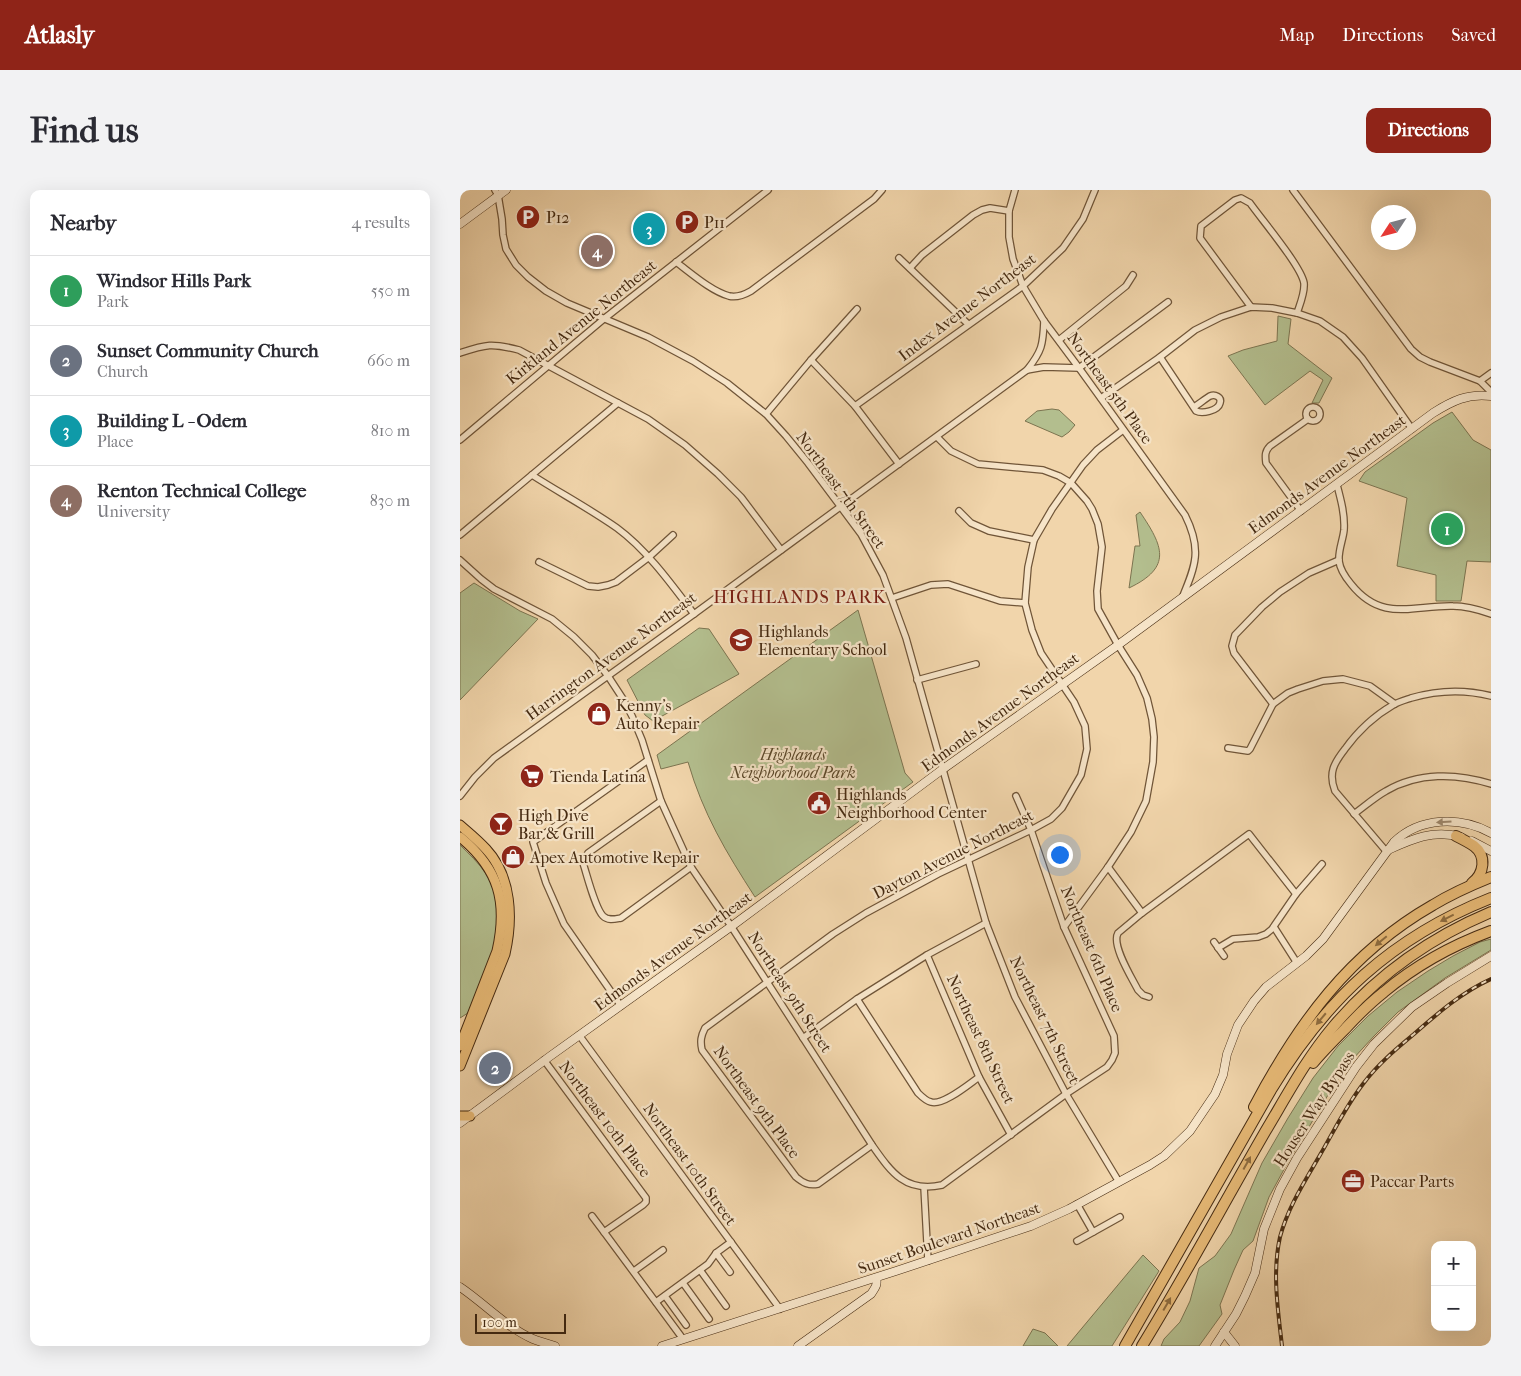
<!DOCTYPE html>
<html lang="en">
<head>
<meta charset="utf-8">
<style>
	:root { --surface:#fff; --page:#f2f2f3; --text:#2b2b33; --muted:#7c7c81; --line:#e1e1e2; --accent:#8f2418 }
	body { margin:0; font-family:"IM FELL French Canon",serif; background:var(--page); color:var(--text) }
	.controls { position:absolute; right:15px; bottom:15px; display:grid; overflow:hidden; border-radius:10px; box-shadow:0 5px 20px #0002 }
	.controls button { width:45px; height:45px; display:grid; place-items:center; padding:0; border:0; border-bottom:1px solid var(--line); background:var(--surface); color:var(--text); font:25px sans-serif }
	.compass { position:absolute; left:911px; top:15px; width:45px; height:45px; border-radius:50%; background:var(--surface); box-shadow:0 5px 20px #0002; rotate:234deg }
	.scale { position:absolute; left:15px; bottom:12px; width:91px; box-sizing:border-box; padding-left:5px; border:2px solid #452a11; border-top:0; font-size:14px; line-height:18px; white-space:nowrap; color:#452a11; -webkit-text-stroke:4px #f6e4c8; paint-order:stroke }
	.you { position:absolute; left:599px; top:664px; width:18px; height:18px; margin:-12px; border:4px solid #fff; border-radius:50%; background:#1a73e8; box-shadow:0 0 0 8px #1a73e833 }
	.badge { display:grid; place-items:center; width:32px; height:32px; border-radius:50%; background:var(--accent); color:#fff; font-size:16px; font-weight:700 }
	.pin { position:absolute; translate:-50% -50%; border:2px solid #fff; box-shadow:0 1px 5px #0006 }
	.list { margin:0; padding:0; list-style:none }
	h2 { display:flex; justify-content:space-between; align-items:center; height:65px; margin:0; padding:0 20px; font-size:21px }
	h2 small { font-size:16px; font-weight:400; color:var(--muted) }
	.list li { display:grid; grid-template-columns:32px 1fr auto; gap:15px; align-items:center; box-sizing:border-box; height:70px; padding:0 20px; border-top:1px solid var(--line) }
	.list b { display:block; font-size:19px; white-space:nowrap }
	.list p { margin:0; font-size:16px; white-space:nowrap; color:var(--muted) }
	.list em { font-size:16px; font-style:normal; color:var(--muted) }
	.map { position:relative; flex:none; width:1031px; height:1156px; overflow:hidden; border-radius:10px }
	header { display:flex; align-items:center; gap:30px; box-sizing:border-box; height:70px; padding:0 25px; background:var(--accent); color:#fff }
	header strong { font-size:24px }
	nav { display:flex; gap:28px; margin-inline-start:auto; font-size:18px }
	.intro { display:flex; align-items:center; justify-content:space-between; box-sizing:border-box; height:120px; padding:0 30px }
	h1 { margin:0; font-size:35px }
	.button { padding:12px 22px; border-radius:10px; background:var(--accent); color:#fff; font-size:18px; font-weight:700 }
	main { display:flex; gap:30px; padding:0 30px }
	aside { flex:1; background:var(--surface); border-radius:10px; box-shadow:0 5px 20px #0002 }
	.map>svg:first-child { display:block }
	.green { fill:#b3be8e; stroke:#7c7450 }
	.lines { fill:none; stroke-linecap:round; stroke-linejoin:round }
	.street-casing { stroke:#705538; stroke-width:8 }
	.secondary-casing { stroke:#452a11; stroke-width:9 }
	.primary-casing { stroke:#452a11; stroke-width:11 }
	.highway-casing { stroke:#452a11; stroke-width:12 }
	.street { stroke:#f6e4c8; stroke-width:5.5 }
	.secondary { stroke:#f6e4c8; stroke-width:8 }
	.primary { stroke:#e8ba76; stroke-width:9 }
	.highway { stroke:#e8ba76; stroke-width:10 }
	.rail-casing { stroke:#452a11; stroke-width:4 }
	.rail { stroke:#f6e4c8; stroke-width:2; stroke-dasharray:5.5; stroke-linecap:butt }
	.oneway { fill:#9e876c }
	.oneway2 { fill:#8e6b3e }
	.labels { text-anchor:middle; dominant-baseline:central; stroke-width:4.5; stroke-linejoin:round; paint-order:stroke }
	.poi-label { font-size:16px; fill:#452a11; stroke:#f6e4c8; text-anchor:start }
	.street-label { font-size:16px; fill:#452a11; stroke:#f6e4c8 }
	.park-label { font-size:16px; font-style:italic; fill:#5b482a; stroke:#f6e4c8 }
	.neighbourhood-label { font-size:18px; letter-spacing:1px; fill:#7a1f14; stroke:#f6e4c8 }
</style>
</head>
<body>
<header>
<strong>Atlasly</strong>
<nav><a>Map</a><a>Directions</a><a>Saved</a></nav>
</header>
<div class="intro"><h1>Find us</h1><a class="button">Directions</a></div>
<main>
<aside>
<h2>Nearby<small>4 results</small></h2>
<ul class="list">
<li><span class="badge" style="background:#2e9e5b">1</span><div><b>Windsor Hills Park</b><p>Park</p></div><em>550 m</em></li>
<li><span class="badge" style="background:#6b7280">2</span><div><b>Sunset Community Church</b><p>Church</p></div><em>660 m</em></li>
<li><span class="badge" style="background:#0f9aa8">3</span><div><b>Building L - Odem</b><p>Place</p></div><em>810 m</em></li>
<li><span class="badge" style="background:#8d6e63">4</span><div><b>Renton Technical College</b><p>University</p></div><em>830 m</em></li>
</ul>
</aside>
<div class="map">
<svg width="1031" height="1156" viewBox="0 0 1031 1156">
	<rect width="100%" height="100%" fill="#f1d5ab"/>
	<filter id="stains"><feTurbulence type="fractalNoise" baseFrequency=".004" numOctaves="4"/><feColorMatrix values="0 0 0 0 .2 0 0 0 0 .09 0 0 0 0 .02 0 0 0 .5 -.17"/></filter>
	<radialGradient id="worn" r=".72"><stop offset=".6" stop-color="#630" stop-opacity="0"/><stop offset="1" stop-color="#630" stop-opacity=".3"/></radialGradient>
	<g class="green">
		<path d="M818,126L831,129L828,154L872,188L859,213H852L863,190L850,181L805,215L768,166L783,160L817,151Z"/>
		<path d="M592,219L599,220L615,235L609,242L602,247L565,231L577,221Z"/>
		<path d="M992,222L1013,250L1031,260V372L1007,371L1001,411H976V385L937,376L947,308L899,291L905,282L973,233Z"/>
		<path d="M680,322C703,356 713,377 669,398L675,356H680L676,325Z"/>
		<path d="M14,393L60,421L78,429L0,510V403Z"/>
		<path d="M398,420L445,583L453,592L295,707C266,662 243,624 228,572L201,579L197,565Z"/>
		<path d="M239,438L249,439L279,484L193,531L185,525L167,490Z"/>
		<path d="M0,655C9,664 19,673 26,684C54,731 27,778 8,823L0,828Z"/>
		<path d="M1031,749V760L985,788L938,822L914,846L892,870L874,895L828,972L809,1007L793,1051L783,1060L774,1080L760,1115L762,1124L739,1156H701L704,1149L720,1132L730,1111L739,1078L755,1066L771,1044L802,973L828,928L853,888L878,856L908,826L937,802L968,781L993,766L1020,752Z"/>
		<path d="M683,1065L699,1081L652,1156H607Z"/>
		<path d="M573,1139L585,1143L598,1156H563Z"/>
	</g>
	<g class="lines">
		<g class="street-casing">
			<g id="street">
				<path d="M35,0L38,5L42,29L43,45L46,59L56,75L68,87L86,101L107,113L188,147L233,171L267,193L306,224L326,246L348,273L401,344L423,385L446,448L526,733L555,807L606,904L659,992"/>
				<path d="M555,0L549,21V47L553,69L563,96L584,131L619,178L725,325C742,359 736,375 722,408"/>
				<path d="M833,0L951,159L960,167L970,172L1020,191L1031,202"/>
				<path d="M439,68L508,134"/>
				<path d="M216,72C231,83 251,101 269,106C277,108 284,105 291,101L414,9L422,0"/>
				<path d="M450,78L462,65L513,25L522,20L530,18L549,21"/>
				<path d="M791,117L740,48L741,36L775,10L781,8L790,13C802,30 841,76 844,93C845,103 840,114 837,123"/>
				<path d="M599,150L666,96L673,85"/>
				<path d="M0,163C27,154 32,153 59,160L188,229L225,255L258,284L281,307L321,360"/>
				<path d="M700,167L736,221C742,224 758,221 760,213C762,207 755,204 750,206C745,209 739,214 734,217"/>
				<path d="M351,170L395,216L439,274"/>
				<path d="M567,180C582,161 583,155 584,131"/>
				<path d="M1020,191L1031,183"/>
				<path d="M641,208L700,167L735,140L761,127L791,117L812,118L837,123L860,131L883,147L902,168L952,239"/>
				<path d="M395,216L563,96L603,58L623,29L635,0"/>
				<circle cx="853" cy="224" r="7"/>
				<path d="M306,224L351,170L397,119"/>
				<path d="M477,247L491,261L518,274L583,280L599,286L611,293L627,311L632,319L638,334L642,357L637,401L638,419L658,455L677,485L687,508L692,529L694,547L693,572L686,611L671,642L648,677L604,737"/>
				<path d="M0,250L145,128L308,0"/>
				<path d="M72,285C100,303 130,319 157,338C187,360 212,395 234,424"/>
				<path d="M877,295C881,310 885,325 884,340C883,350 878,361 879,371C880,379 886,388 891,394C922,433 953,415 993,416C1005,416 1020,420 1031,424"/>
				<path d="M499,321L511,333L529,341L574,350"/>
				<path d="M841,321L806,273C805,265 805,261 810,256L848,229"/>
				<path d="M0,345L158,213"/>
				<path d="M0,370L21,389L34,399L92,429L114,447L132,465L148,486L163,509L172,526L182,550L201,611L231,677L271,736L412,955C431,982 445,1003 482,995L606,904L647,877L652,870L655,863L654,846L604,737L571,640L556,606"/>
				<path d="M79,372L128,396L138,397L148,395L156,392L189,367L213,345"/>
				<path d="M432,408L471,395L488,394L540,411L565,413"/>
				<path d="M457,490L516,474"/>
				<path d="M813,514L774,463L772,456L775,445L802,417L820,402L849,383L879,370"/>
				<path d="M768,558L788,561L790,559L813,514L828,503L838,499L863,491L883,489L910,496L935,514"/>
				<path d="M0,606L15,587L34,568L234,424L567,180L584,177L619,178L708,112"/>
				<path d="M201,611L128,663L123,673C127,685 135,718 143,726C148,731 155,729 161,728L231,677"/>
				<path d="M894,624C905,616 915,607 926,601C958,582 997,583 1031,594"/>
				<path d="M926,661L875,601C868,583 874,573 885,559C898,541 914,526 933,515C938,512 945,510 951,508C978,500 1004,499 1031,506"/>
				<path d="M648,677L682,723"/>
				<path d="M814,737L837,773"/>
				<path d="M754,752L764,766"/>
				<path d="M758,758L773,749L798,747L806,744L812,739L836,704L862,674"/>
				<path d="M467,765L519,887L551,945"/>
				<path d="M689,807L683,805L678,800C672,788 651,755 658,743L682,723L789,644L836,704"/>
				<path d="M397,809L458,903C462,907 466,911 471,912C483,916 509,894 519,887"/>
				<path d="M161,816L104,734L86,693L73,652L188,570"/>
				<path d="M119,845L320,1119"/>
				<path d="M343,848L397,809L467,765L526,733"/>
				<path d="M84,870L186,1008V1012L183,1015L144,1042L223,1149"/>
				<path d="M412,955L358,994C349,996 343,993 336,987L242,860C240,851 241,846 245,838L373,744L406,723L478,684L571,640L591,629L602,618L621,585L627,559L625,536L614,512L581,463L572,440L565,413L568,377L574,350L592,319L623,275L637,260L663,240"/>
				<path d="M464,997L468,1071"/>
				<path d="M617,1014L633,1042"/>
				<path d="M132,1026L144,1042"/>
				<path d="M617,1051L660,1027"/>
				<path d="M240,1080L266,1116"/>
				<path d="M174,1081L203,1060"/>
				<path d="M270,1082L256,1063L271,1052"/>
				<path d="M223,1093L249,1129"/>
				<path d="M205,1106L226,1135"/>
				<path d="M196,1112L248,1074L256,1063"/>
			</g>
		</g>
		<g class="secondary-casing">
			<g id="secondary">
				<path d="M0,34L46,0"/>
				<path d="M1012,651L1031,661"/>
				<path d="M928,660C952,649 974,639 1001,647"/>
				<path d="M0,933L89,867L276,733L483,579L658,455L973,223C992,211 1008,203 1031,206"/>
				<path d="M0,1097C24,1113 47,1138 73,1149C80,1152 88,1154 95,1156"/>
				<path d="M764,1142L775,1156"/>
				<path d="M202,1156L436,1081L571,1036L609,1019L690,975L704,966L730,941L755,904L763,885L767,864L778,835L794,811L806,797L846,766L863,749L934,652C960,627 1000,626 1031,643"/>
				<path d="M338,1156L411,1104C415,1098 418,1095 416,1088"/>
				<path d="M755,1156L776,1124L785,1106L795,1083L804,1039L820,999L837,968L896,877L914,854L952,817L987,793L1031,766"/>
			</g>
		</g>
		<g class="primary-casing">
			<g id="primary">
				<path d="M0,635C9,643 18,650 26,659C52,687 53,729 45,764L0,876"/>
				<path d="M0,647C39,679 48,712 37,761L0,856"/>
				<path d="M0,926H10"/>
			</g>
		</g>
		<g class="highway-casing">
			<g id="highway">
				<path d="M996,646C1002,649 1008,652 1014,656C1027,666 1024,684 1012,693"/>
				<path d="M853,873C863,861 874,850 885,839C897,826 910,813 924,802C955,776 993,755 1031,741"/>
				<path d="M794,917C838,834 889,763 973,715C991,704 1011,695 1031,687"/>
				<path d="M665,1156L811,900C866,809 932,747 1031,708"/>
				<path d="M682,1156C725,1086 764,1013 805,942C826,907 846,869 873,837C916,786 969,748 1031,722"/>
			</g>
		</g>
		<use href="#street" class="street"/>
		<use href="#secondary" class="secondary"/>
		<use href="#primary" class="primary"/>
		<use href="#highway" class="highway"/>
		<g class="rail-casing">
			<path id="rail" d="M822,1156C818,1120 812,1083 820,1047C828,1017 845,991 860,965C874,941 886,916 903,894C918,874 936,859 954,844C978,823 1002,802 1031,789"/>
		</g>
		<use href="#rail" class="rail"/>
	</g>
	<defs><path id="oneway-solid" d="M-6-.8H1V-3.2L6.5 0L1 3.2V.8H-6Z" transform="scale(1.25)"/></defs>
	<use class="oneway" href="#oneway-solid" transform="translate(984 632) rotate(177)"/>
	<g class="oneway2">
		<use href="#oneway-solid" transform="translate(987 728) rotate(153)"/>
		<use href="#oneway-solid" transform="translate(921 751) rotate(140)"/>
		<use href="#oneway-solid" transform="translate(861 829) rotate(130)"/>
		<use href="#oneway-solid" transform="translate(787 973) rotate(-61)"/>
		<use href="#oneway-solid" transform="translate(707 1114) rotate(-60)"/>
	</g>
	<defs>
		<g id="parking-disc" transform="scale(1.25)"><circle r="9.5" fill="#8f2418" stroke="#f6e4c8"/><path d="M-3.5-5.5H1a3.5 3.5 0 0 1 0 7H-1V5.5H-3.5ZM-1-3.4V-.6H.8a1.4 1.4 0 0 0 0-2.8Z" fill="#fff"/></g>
		<g id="school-disc" transform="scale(1.25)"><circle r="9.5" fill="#8f2418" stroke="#f6e4c8"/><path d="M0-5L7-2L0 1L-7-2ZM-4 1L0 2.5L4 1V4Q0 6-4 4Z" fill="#fff"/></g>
		<g id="shop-disc" transform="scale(1.25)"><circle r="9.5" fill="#8f2418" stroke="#f6e4c8"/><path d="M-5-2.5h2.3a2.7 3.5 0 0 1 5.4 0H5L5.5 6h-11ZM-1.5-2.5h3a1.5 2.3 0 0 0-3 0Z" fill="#fff"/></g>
		<g id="supermarket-disc" transform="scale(1.25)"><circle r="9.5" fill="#8f2418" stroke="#f6e4c8"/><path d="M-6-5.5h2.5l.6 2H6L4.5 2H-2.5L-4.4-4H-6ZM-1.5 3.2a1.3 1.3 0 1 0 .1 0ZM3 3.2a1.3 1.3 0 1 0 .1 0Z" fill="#fff"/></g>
		<g id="civic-disc" transform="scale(1.25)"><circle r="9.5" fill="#8f2418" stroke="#f6e4c8"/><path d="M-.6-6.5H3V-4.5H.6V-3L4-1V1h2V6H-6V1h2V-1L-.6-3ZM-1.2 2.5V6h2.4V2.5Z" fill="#fff"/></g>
		<g id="bar-disc" transform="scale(1.25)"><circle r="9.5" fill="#8f2418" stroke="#f6e4c8"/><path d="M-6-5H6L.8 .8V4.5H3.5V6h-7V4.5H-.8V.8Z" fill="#fff"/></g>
		<g id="office-disc" transform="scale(1.25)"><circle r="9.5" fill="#8f2418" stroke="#f6e4c8"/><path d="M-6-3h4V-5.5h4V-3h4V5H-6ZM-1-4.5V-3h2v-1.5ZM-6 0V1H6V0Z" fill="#fff"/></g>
	</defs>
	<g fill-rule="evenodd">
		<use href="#parking-disc" x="68" y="27"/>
		<use href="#parking-disc" x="227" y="32"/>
		<use href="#school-disc" x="281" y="450"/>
		<use href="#shop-disc" x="139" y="524"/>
		<use href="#supermarket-disc" x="72" y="586"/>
		<use href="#civic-disc" x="359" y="613"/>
		<use href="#bar-disc" x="41" y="634"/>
		<use href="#shop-disc" x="53" y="667"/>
		<use href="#office-disc" x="893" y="991"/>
	</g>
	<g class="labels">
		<g class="poi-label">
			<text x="86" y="27">P12</text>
			<text x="244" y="32">P11</text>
			<text x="298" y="441">Highlands<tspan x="298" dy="18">Elementary School</tspan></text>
			<text x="156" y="515">Kenny's<tspan x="156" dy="18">Auto Repair</tspan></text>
			<text x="90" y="586">Tienda Latina</text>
			<text x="376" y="604">Highlands<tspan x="376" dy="18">Neighborhood Center</tspan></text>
			<text x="58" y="625">High Dive<tspan x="58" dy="18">Bar &amp; Grill</tspan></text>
			<text x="70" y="667">Apex Automotive Repair</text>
			<text x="910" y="991">Paccar Parts</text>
		</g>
		<g class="street-label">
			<text transform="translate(507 117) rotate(-37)">Index Avenue Northeast</text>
			<text transform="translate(121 132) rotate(-39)">Kirkland Avenue Northeast</text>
			<text transform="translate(650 198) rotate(54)">Northeast 5th Place</text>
			<text transform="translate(867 284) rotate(-36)">Edmonds Avenue Northeast</text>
			<text transform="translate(381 300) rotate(54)">Northeast 7th Street</text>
			<text transform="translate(151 466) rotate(-36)">Harrington Avenue Northeast</text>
			<text transform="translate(540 522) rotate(-36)">Edmonds Avenue Northeast</text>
			<text transform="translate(493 664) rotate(-27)">Dayton Avenue Northeast</text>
			<text transform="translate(632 759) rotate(67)">Northeast 6th Place</text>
			<text transform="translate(213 761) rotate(-36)">Edmonds Avenue Northeast</text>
			<text transform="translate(330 802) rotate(57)">Northeast 9th Street</text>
			<text transform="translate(585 830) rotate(64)">Northeast 7th Street</text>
			<text transform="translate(521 849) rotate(65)">Northeast 8th Street</text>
			<text transform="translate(297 912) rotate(54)">Northeast 9th Place</text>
			<text transform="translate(854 919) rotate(-57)">Houser Way Bypass</text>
			<text transform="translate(145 929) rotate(53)">Northeast 10th Place</text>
			<text transform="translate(230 974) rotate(54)">Northeast 10th Street</text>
			<text transform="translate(489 1048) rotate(-19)">Sunset Boulevard Northeast</text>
		</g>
		<g class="park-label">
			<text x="333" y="564">Highlands<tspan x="333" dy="18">Neighborhood Park</tspan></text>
		</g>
		<g class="neighbourhood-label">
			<text x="340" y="407">HIGHLANDS PARK</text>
		</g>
	</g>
	<rect width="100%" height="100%" filter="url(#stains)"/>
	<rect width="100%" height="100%" fill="url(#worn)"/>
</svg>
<div class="controls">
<button>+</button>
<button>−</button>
</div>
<svg class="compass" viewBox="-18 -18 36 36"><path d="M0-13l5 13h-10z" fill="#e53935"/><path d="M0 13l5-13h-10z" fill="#7c7c81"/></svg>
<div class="scale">100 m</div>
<div class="you"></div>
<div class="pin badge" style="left:987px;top:339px;background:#2e9e5b">1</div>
<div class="pin badge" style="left:35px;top:878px;background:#6b7280">2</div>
<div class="pin badge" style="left:189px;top:39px;background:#0f9aa8">3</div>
<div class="pin badge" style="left:137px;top:61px;background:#8d6e63">4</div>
</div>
</main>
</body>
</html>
